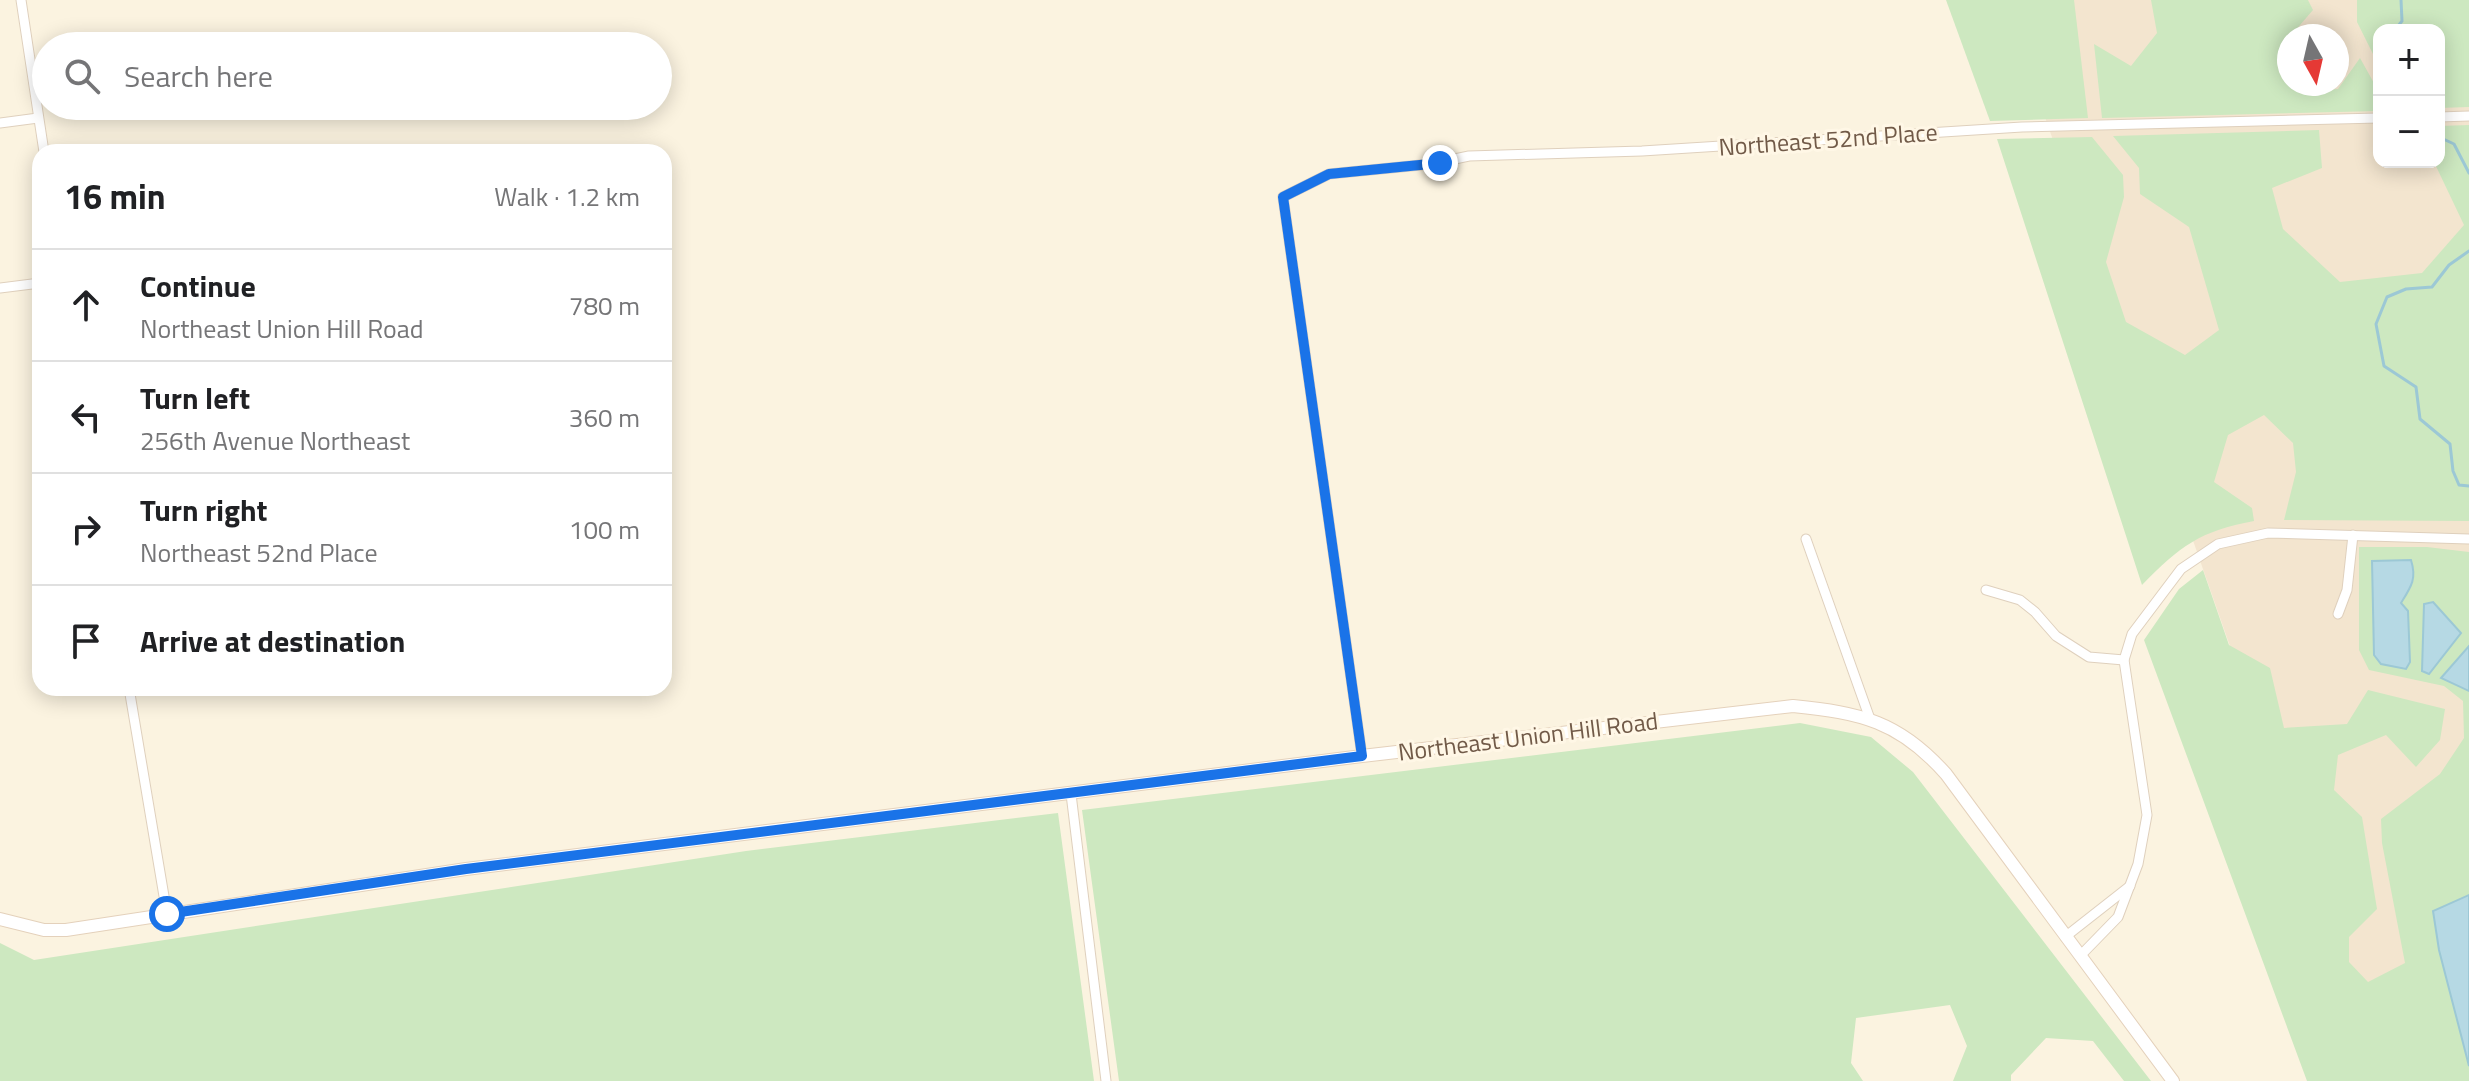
<!DOCTYPE html>
<html lang="en">
<head>
<meta charset="utf-8">
<style>
	:root { --surface:#fff; --page:#f2f2f2; --text:#202124; --muted:#757577; --line:#e0e0e0 }
	body { margin:0; font-family:"Titillium Web",sans-serif; background:var(--page); color:var(--text) }
	.controls { position:absolute; right:24px; top:24px; display:grid; overflow:hidden; border-radius:16px; box-shadow:0 4px 20px #0003 }
	.controls button { width:72px; height:72px; display:grid; place-items:center; padding:0; border:0; border-bottom:2px solid var(--line); background:var(--surface); color:var(--text); font:40px sans-serif }
	.compass { position:absolute; left:2277px; top:24px; width:72px; height:72px; border-radius:50%; background:var(--surface); box-shadow:0 4px 20px #0003; rotate:172deg }
	.stop { position:absolute; width:24px; height:24px; margin:-18px; border:6px solid #1a73e8; border-radius:50%; background:#fff }
	.stop.end { background:#1a73e8; border-color:#fff; box-shadow:0 2px 8px #0008 }
	.list { margin:0; padding:0; list-style:none }
	h2 { display:flex; justify-content:space-between; align-items:center; height:104px; margin:0; padding:0 32px; font-size:34px }
	h2 small { font-size:26px; font-weight:400; color:var(--muted) }
	.list li { display:grid; grid-template-columns:52px 1fr auto; gap:24px; align-items:center; box-sizing:border-box; height:112px; padding:0 32px; border-top:2px solid var(--line) }
	.list b { display:block; font-size:30px; white-space:nowrap }
	.list p { margin:0; font-size:26px; white-space:nowrap; color:var(--muted) }
	.list em { font-size:26px; font-style:normal; color:var(--muted) }
	.icon { flex:none; width:44px; height:44px; fill:none; stroke:currentColor; stroke-width:2; stroke-linecap:round; stroke-linejoin:round }
	.map { position:relative; flex:none; width:2469px; height:1081px; overflow:hidden }
	.search { position:absolute; background:var(--surface); box-shadow:0 4px 20px #0003; left:32px; top:32px; width:640px; height:88px; display:flex; align-items:center; gap:20px; box-sizing:border-box; padding:0 28px; border-radius:44px; color:var(--muted); font-size:30px }
	.panel { position:absolute; background:var(--surface); box-shadow:0 4px 20px #0003; left:32px; top:144px; width:640px; height:552px; border-radius:24px }
	.map>svg:first-child { display:block }
	.residential { fill:#f3e5cf; fill-rule:evenodd }
	.green { fill:#cde8c0 }
	.water { fill:#b6d9e4; stroke:#9cc8d5; stroke-width:2 }
	.lines { fill:none; stroke-linecap:round; stroke-linejoin:round }
	.stream { stroke:#9cc8d5; stroke-width:3 }
	.street-casing { stroke:#dfd0bd; stroke-width:11 }
	.secondary-casing { stroke:#e4d1bb; stroke-width:14 }
	.street { stroke:#fff; stroke-width:9 }
	.secondary { stroke:#fff; stroke-width:12 }
	.route { stroke:#1a73e8; stroke-width:10 }
	.labels { text-anchor:middle; dominant-baseline:central; stroke-width:6; stroke-linejoin:round; paint-order:stroke }
	.street-label { font-size:24px; fill:#715a48; stroke:#fff7e6 }
</style>
</head>
<body>
<div class="map">
<svg width="2469" height="1081" viewBox="0 0 2469 1081">
	<rect width="100%" height="100%" fill="#fbf3e0"/>
	<path class="residential" d="M2004,0H2469V1081H2382ZM2379,30H2439V162H2379ZM2289,36H2337V84H2289Z"/>
	<g class="green">
		<path d="M1946,0H2074L2088,118L1990,121Z"/>
		<path d="M2151,0H2308L2313,10L2281,47L2289,67V84H2296L2299,92L2338,89L2360,58L2379,92V111L2102,118L2094,44L2131,66L2157,33Z"/>
		<path d="M2357,0H2469V107L2439,108V30H2379V66L2357,22Z"/>
		<path d="M2469,125V521L2284,520L2296,472L2293,443L2264,415L2228,435L2214,482L2252,508L2254,521C2200,531 2180,546 2142,585L1997,139L2092,137L2123,175L2124,197L2106,262L2126,322L2185,355L2219,330L2189,227L2140,194L2139,168L2113,136L2319,130L2322,168L2272,188L2283,229L2340,282L2422,273L2464,225L2434,162H2439V126Z"/>
		<path d="M2359,547H2427L2469,552V1081H2307L2144,640L2179,589L2203,570L2229,645L2270,668L2284,728L2347,724L2368,690L2445,709L2440,740L2416,767L2386,735L2338,755L2334,790L2362,817L2377,909L2349,937V962L2368,982L2405,963L2382,843L2381,819L2440,774L2464,738L2463,701L2444,686L2369,670L2359,650Z"/>
		<path d="M1800,723L1871,737L1913,772L2151,1081H2124L2093,1041L2046,1038L2011,1075V1081H1953L1967,1046L1950,1005L1856,1018L1851,1063L1863,1081H1119L1082,810Z"/>
		<path d="M1058,813L1094,1081H0V943L34,960L746,851Z"/>
	</g>
	<g class="water">
		<path d="M2411,560C2417,579 2411,587 2401,603L2408,611L2410,662L2406,669L2381,664L2374,655L2372,561Z"/>
		<path d="M2433,602L2461,633L2429,674L2422,671L2424,604Z"/>
		<path d="M2469,646V691L2441,678Z"/>
		<path d="M2469,895V1066L2439,950L2433,911Z"/>
	</g>
	<g class="lines">
		<g class="stream">
			<path d="M2395,30L2402,21L2401,0"/>
			<path d="M2439,137L2454,144L2469,173"/>
			<path d="M2469,251L2449,265L2432,287L2406,289L2387,297L2376,324L2384,366L2416,387L2420,419L2450,444L2453,471L2459,485L2469,486"/>
		</g>
		<g class="street-casing">
			<g id="street">
				<path d="M21,0L44,152"/>
				<path d="M2439,117L2469,116"/>
				<path d="M0,123L38,118"/>
				<path d="M0,288L40,283"/>
				<path d="M1806,539L1870,719"/>
				<path d="M1986,590L2020,600L2035,612L2056,636L2089,657L2124,660"/>
				<path d="M2338,614L2347,590L2353,535"/>
				<path d="M129,688L167,914"/>
				<path d="M1362,756L1283,197L1329,174L1431,164L1469,156L1642,151L2022,127L2379,118"/>
				<path d="M1071,794L1106,1081"/>
				<path d="M2065,937L2130,886"/>
				<path d="M2080,956L2118,917L2138,864L2147,815L2124,660L2132,634L2181,569L2218,544L2268,533L2469,539"/>
			</g>
		</g>
		<g class="secondary-casing">
			<path id="secondary" d="M0,919L44,930H66L466,869L1362,756L1793,706C1861,713 1899,721 1946,774L2173,1081"/>
		</g>
		<use href="#street" class="street"/>
		<use href="#secondary" class="secondary"/>
	</g>
	<g class="lines">
		<path class="route" d="M167,914L466,869L1362,756L1283,197L1329,174L1440,163"/>
	</g>
	<g class="labels">
		<g class="street-label">
			<text transform="translate(1828 139) rotate(-4)">Northeast 52nd Place</text>
			<text transform="translate(1528 736) rotate(-7)">Northeast Union Hill Road</text>
		</g>
	</g>
</svg>
<div class="controls">
<button>+</button>
<button>−</button>
</div>
<svg class="compass" viewBox="-18 -18 36 36"><path d="M0-13l5 13h-10z" fill="#e53935"/><path d="M0 13l5-13h-10z" fill="#757577"/></svg>
<div class="stop" style="left:167px;top:914px"></div>
<div class="stop end" style="left:1440px;top:163px"></div>
<div class="search"><svg class="icon" aria-label="search" viewBox="0 0 24 24"><circle cx="10" cy="10" r="6"/><path d="M15 15l6 6"/></svg>Search here</div>
<section class="panel">
<h2>16 min<small>Walk · 1.2 km</small></h2>
<ul class="list">
<li><svg class="icon" aria-label="ahead" viewBox="0 0 24 24"><path d="M12 20V5M6 11l6-6 6 6"/></svg><div><b>Continue</b><p>Northeast Union Hill Road</p></div><em>780 m</em></li>
<li><svg class="icon" aria-label="left" viewBox="0 0 24 24"><path d="M17 20v-9H6M10 6l-5 5 5 5"/></svg><div><b>Turn left</b><p>256th Avenue Northeast</p></div><em>360 m</em></li>
<li><svg class="icon" aria-label="right" viewBox="0 0 24 24"><path d="M7 20v-9h11M14 6l5 5-5 5"/></svg><div><b>Turn right</b><p>Northeast 52nd Place</p></div><em>100 m</em></li>
<li><svg class="icon" aria-label="arrive" viewBox="0 0 24 24"><path d="M6 21V4h12l-3 4 3 4H6"/></svg><div><b>Arrive at destination</b></div></li>
</ul>
</section>
</div>
</body>
</html>
